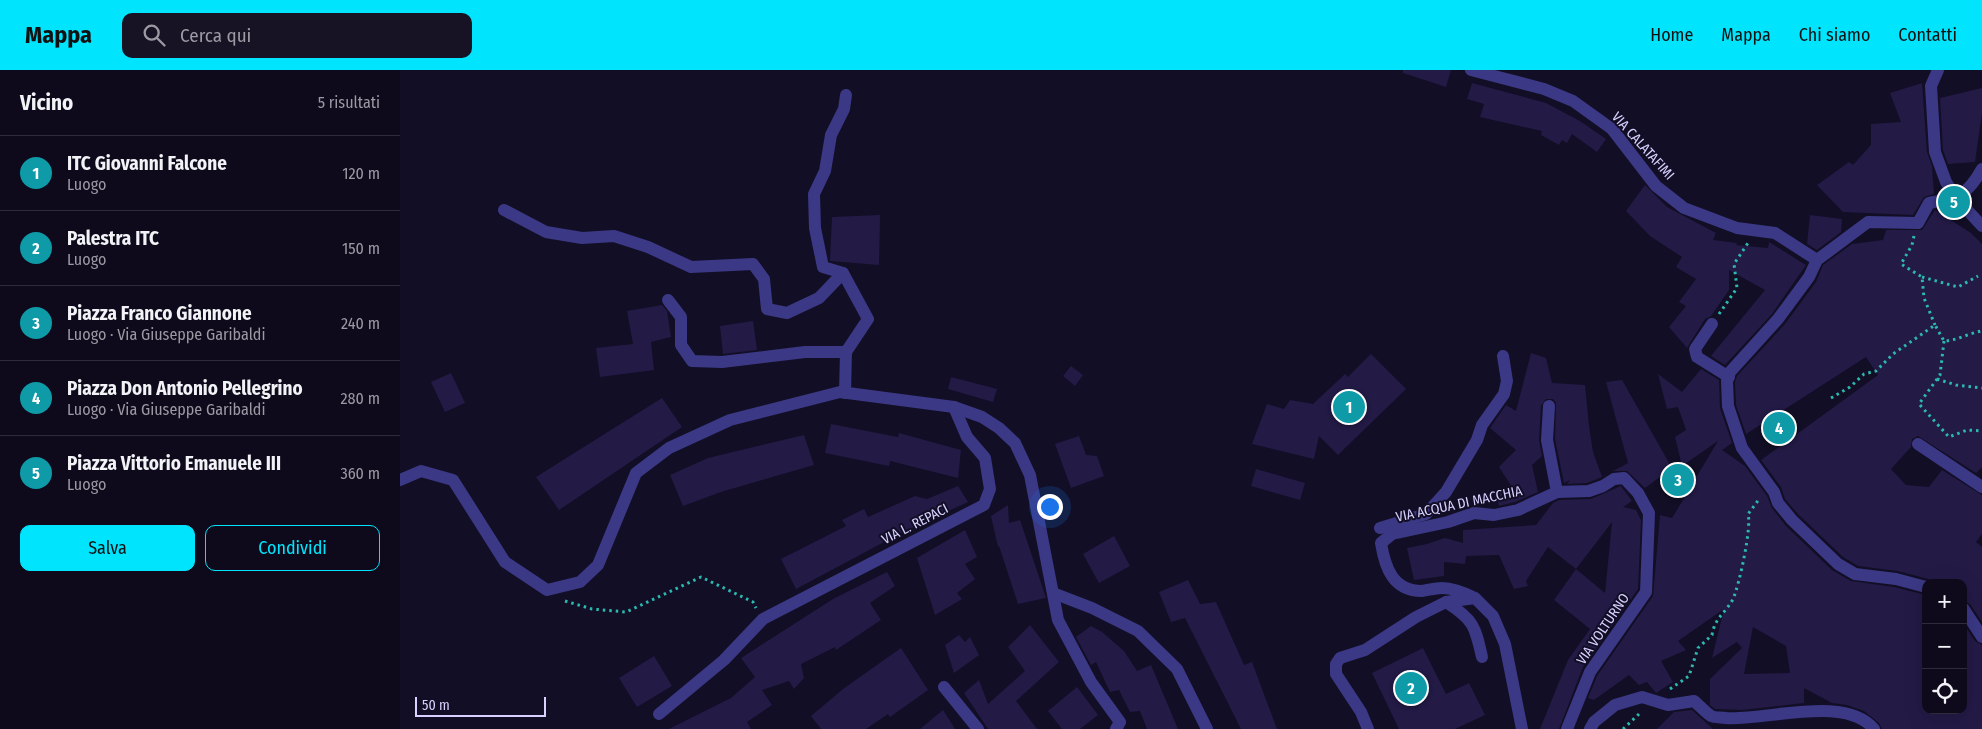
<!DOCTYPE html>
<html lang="it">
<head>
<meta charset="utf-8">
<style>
	:root { --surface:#0e0a1c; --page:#171325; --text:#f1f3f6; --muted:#9b9aa3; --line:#2e2b3b; --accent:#00e5fd }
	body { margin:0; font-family:"Fira Sans Condensed",sans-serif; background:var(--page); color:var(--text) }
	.controls { position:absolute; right:15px; bottom:15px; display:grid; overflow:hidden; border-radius:10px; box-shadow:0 5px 20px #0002 }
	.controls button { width:45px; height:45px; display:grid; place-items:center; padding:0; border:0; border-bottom:1px solid var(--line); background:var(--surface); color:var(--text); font:25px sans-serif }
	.scale { position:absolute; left:15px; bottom:12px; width:131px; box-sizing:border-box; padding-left:5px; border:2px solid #d7d2ff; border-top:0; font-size:14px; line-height:18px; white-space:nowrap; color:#d7d2ff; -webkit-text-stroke:4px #120e25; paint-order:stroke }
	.you { position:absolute; left:649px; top:436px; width:18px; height:18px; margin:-12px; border:4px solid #fff; border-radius:50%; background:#1a73e8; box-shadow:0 0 0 8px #1a73e833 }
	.badge { display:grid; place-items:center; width:32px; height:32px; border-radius:50%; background:var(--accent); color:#fff; font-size:16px; font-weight:700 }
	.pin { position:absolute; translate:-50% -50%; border:2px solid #fff; box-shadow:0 1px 5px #0006 }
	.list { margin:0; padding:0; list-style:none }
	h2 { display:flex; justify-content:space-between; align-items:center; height:65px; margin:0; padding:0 20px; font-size:21px }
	h2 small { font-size:16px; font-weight:400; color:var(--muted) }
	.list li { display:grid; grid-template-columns:32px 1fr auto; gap:15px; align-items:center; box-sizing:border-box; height:75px; padding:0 20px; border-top:1px solid var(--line) }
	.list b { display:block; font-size:19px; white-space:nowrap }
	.list p { margin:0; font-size:16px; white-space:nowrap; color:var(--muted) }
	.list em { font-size:16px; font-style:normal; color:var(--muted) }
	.actions { display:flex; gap:10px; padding:15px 20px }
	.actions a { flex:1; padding:11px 0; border:1px solid var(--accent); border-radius:10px; text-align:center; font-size:18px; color:var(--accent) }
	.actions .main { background:var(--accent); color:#111 }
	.icon { flex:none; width:28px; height:28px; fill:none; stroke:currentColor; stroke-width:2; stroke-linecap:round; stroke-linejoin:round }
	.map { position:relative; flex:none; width:1582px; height:659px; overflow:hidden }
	header { display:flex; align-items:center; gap:30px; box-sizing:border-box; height:70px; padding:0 25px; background:var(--accent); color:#111 }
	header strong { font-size:24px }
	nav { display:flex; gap:28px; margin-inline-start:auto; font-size:18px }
	.search { width:350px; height:45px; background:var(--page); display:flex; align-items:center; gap:12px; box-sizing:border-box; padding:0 18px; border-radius:10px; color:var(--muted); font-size:19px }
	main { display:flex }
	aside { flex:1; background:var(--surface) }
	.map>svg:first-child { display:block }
	.building { fill:#231a46; fill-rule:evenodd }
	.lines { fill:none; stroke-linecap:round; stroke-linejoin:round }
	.path { stroke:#2cb9b0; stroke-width:3; stroke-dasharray:2.5 4; stroke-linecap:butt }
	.minor { stroke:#3b3885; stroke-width:12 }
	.labels { text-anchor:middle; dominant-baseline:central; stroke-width:4; stroke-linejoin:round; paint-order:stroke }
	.street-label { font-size:14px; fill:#d7d2ff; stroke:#120e25 }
</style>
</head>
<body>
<header>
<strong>Mappa</strong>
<div class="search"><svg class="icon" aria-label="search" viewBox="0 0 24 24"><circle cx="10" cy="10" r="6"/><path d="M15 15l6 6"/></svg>Cerca qui</div>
<nav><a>Home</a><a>Mappa</a><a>Chi siamo</a><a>Contatti</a></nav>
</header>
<main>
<aside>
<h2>Vicino<small>5 risultati</small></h2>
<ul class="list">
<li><span class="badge" style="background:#0f9aa8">1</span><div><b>ITC Giovanni Falcone</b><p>Luogo</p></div><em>120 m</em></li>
<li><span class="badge" style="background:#0f9aa8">2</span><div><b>Palestra ITC</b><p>Luogo</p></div><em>150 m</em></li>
<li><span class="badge" style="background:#0f9aa8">3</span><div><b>Piazza Franco Giannone</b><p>Luogo · Via Giuseppe Garibaldi</p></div><em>240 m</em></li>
<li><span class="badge" style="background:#0f9aa8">4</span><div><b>Piazza Don Antonio Pellegrino</b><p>Luogo · Via Giuseppe Garibaldi</p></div><em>280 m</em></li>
<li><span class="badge" style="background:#0f9aa8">5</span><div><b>Piazza Vittorio Emanuele III</b><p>Luogo</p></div><em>360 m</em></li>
</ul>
<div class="actions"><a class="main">Salva</a><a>Condividi</a></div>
</aside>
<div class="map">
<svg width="1582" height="659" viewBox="0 0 1582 659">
	<rect width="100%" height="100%" fill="#120e25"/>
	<g class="building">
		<path d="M1003,0H1051L1046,17L1003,3Z"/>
		<path d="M1072,13L1146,33L1180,51L1206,69L1197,82L1172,64L1167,73L1162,70L1159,75L1141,65L1142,61L1080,47L1084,34L1067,29Z"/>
		<path d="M1522,13L1527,82L1532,96L1534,124L1524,127L1513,145L1443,142L1417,115L1449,92L1453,95L1471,75V54L1501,52L1490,23Z"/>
		<path d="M1582,18V42L1575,92L1548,94L1543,80L1540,28Z"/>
		<path d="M1245,115L1267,137L1316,163L1313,170L1337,173L1336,175L1368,178L1369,172L1406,195L1372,244L1325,295L1311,286L1365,220L1329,200V220L1311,246L1305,249L1287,278L1269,257L1286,236L1279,232L1296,209L1276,197L1282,187L1250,166L1226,141Z"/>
		<path d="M1535,140L1571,163L1582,174V397L1576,403L1518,366L1512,369L1511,377L1491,399L1506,415L1529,417L1542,400L1582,425V464L1576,472L1582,477V552L1570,534L1563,530V513H1533L1528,509L1498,501L1458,496L1443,487L1398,444L1385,429L1381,417L1361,390L1478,305L1466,287L1346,364L1336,335L1335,312L1337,306L1385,254L1416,212L1423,195L1452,174L1483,170L1486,160H1522Z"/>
		<path d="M480,145L479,195L430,191L432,147Z"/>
		<path d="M1410,145L1442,149L1441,162L1417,180L1407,174Z"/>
		<path d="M262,235L267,241L271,267L251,272L254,300L200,307L196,278L233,274L227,241Z"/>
		<path d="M353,251L357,280L323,284L320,256Z"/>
		<path d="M1131,283L1146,288L1152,313L1185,315L1189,356L1193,382L1202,407L1187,413L1167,414L1170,410L1164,413L1155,369L1156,333L1153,329H1146L1141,336L1139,370L1142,386L1132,395L1138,422L1115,432L1099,436L1096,425L1112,417L1099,397L1116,380L1090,358L1106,335L1116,341Z"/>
		<path d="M971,284L1006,319L938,385L919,366L914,389L852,374L867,334L884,339L890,330L913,334L945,304L948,307Z"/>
		<path d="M671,296L683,305L675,316L663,306Z"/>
		<path d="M1301,299L1319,310L1320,338L1332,373L1322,380L1345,396L1367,426L1372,438L1386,456L1432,500L1451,511L1494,517L1526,525V640H1563V553L1575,571L1582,575V659H1482L1479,653L1464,641L1447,635L1432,633L1404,618V633L1342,640L1315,639L1310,635V609L1342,578L1337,572L1312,588L1324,539L1278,571L1286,580L1261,591L1273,612L1256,623L1247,612L1239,615L1229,605L1194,630L1188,628L1197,606L1253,526L1260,445L1272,448L1286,425L1289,424L1288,421L1318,371L1282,396L1275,367L1286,360L1278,337L1267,339L1258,304L1282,322ZM1353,557L1386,576L1390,603L1344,604Z"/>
		<path d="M51,303L65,333L45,342L31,312Z"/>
		<path d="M551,307L597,319L593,332L548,319Z"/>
		<path d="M1222,310L1272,398L1245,418L1227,401H1213L1228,393L1206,312Z"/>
		<path d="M262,328L282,357L159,440L136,407Z"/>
		<path d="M431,354L498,367L499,363L561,380L558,408L490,391L489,396L425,383Z"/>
		<path d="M404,365L414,395L321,422L283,436L270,405L308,388Z"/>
		<path d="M679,366L686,385L697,386L704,406L671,418L655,374Z"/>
		<path d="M856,399L905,413L900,430L851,416Z"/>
		<path d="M558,416L568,432L501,463L396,519L381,489L446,456L442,450L464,439L468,447L515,426L527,429Z"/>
		<path d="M1221,416L1232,431L1223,437L1236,440L1241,450L1238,519L1183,597L1159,659H1140L1168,590L1190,559L1154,530L1176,499L1148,477L1126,511L1128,516L1114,519L1099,485L1066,486L1065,494L1044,492V506L1014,510L1007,478L1027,474L1045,468L1063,473V460L1136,455L1153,433L1159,430L1191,429ZM1212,452L1205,523L1176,499Z"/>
		<path d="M608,435L609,453L620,450L646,528L618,534L599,476L598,477L591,446Z"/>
		<path d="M565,460L577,487L565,494L575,509L557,523L562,529L535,545L517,488Z"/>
		<path d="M714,466L730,496L699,513L683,484Z"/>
		<path d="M487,502L495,516L470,533L481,550L436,580L435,577L401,594L404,608L394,619L389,611L362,620L372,635L347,652L351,659H269L331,628L355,607L341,588L433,529Z"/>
		<path d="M788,510L800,534L816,532L844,595L852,592L877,659H841L785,548L771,552L759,522Z"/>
		<path d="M630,555L659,592L616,631L637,659H588L564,623L579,610L588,634L625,601L608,577Z"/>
		<path d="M691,556L702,562L724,581L737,601L751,595L778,659H747L740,641L730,642L719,620L710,622L696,592L691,595L676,567Z"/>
		<path d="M559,565L565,572L570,567L579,585L554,603L545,575Z"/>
		<path d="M501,578L528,620L490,647L488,644L466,659H421L411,646L443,619Z"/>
		<path d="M1023,578L1046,624L1069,613L1085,645L1055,659H999L972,603Z"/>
		<path d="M254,586L272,616L237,637L219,608Z"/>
		<path d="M677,617L698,645L680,659H662L648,641Z"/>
		<path d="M543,640L555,659H520Z"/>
		<path d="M1292,640L1313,659H1257L1274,642Z"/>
	</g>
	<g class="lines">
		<g class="path">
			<path d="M1514,166L1512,175L1501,194L1522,207L1524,228L1535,255"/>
			<path d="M1522,207L1558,217L1578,206"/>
			<path d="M1319,244L1337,218L1334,194L1348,173"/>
			<path d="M1544,271L1540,305L1519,334L1549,367L1567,360L1582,361"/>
			<path d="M1537,309L1556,315L1582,318"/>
			<path d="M1431,328L1450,317L1464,304L1476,301L1493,284L1535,255L1544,271C1556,271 1569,263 1582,261"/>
			<path d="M165,531L192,539L226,542L301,507L353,532L356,538"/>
			<path d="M1270,619L1289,606L1298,578L1312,565C1315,547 1325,544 1333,529C1339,516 1352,457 1348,444L1360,428"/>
			<path d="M1223,659L1239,644"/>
		</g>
		<g class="minor">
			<path d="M1071,0L1144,19L1173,31L1212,59L1256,116L1284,138L1337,158L1375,163L1417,190"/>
			<path d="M1538,0L1531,16L1535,82L1546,112L1556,128L1582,156"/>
			<path d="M104,140L146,162L182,168L214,166L248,177L291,197L353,194L364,209L367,239L387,243L419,228L443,203"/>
			<path d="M268,230L281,247V275L292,291L322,292L405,282H446"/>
			<path d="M1312,254L1295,279L1297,287L1329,307"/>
			<path d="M445,323L446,282L468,249L443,203L423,197L415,158L414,124L425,101L431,65L444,39L446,25"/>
			<path d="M1149,336L1147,370L1157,422"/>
			<path d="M1518,374L1582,417"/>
			<path d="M0,410L21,401L53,410L105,492L147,520L180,512L198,495L236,403L269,378L330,350L440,322L554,337L582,347L599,358L615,373L630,405L658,550L691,612L720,652L716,659"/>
			<path d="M980,458L1026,444L1046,422L1077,370L1082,355L1104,324L1107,311L1103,286"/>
			<path d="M1526,517L1496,509L1455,504L1438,494L1392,450L1378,433L1374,422L1342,378L1328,336L1327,311L1330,302L1378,249L1409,207L1417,190L1468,152L1518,153L1529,133C1558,128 1567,126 1582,99"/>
			<path d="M653,523L692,538L738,561L777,599L807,659"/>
			<path d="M1075,528C1065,523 1054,518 1042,518C1035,518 1029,520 1022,521C993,521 985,498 981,473L992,464L1048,452L1074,443L1094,445L1118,440L1157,422L1189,421L1203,416L1214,409L1224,408L1238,423L1249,443L1246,522L1190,602L1167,659"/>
			<path d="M1046,532C1074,550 1075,556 1082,587"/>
			<path d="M1563,538L1582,567"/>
			<path d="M544,617L578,659"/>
			<path d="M259,644L324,590L363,549L584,435L590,419L585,388L567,367L554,337"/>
			<path d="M968,659L961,642L936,604V594L940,588L965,580L1016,547L1046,532L1075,528L1093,546L1105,574L1122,659"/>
			<path d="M1190,659L1194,652L1215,635L1242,627L1268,635L1294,631C1299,635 1305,642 1311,646C1315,648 1321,647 1326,648C1366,651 1445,624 1474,659"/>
		</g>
	</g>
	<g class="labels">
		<g class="street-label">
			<text transform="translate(1243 76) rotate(48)">VIA CALATAFIMI</text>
			<text transform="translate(1059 434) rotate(-12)">VIA ACQUA DI MACCHIA</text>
			<text transform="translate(515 454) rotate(-27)">VIA L. REPACI</text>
			<text transform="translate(1203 559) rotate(-56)">VIA VOLTURNO</text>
		</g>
	</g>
</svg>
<div class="controls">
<button>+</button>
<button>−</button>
<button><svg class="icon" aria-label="locate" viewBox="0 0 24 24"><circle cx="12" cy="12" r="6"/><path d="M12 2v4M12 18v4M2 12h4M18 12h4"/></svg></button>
</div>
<div class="scale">50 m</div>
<div class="you"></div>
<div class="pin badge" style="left:949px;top:337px;background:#0f9aa8">1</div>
<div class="pin badge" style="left:1011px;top:618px;background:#0f9aa8">2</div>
<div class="pin badge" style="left:1278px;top:410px;background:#0f9aa8">3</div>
<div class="pin badge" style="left:1379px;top:358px;background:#0f9aa8">4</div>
<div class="pin badge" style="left:1554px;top:132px;background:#0f9aa8">5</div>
</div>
</main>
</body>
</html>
